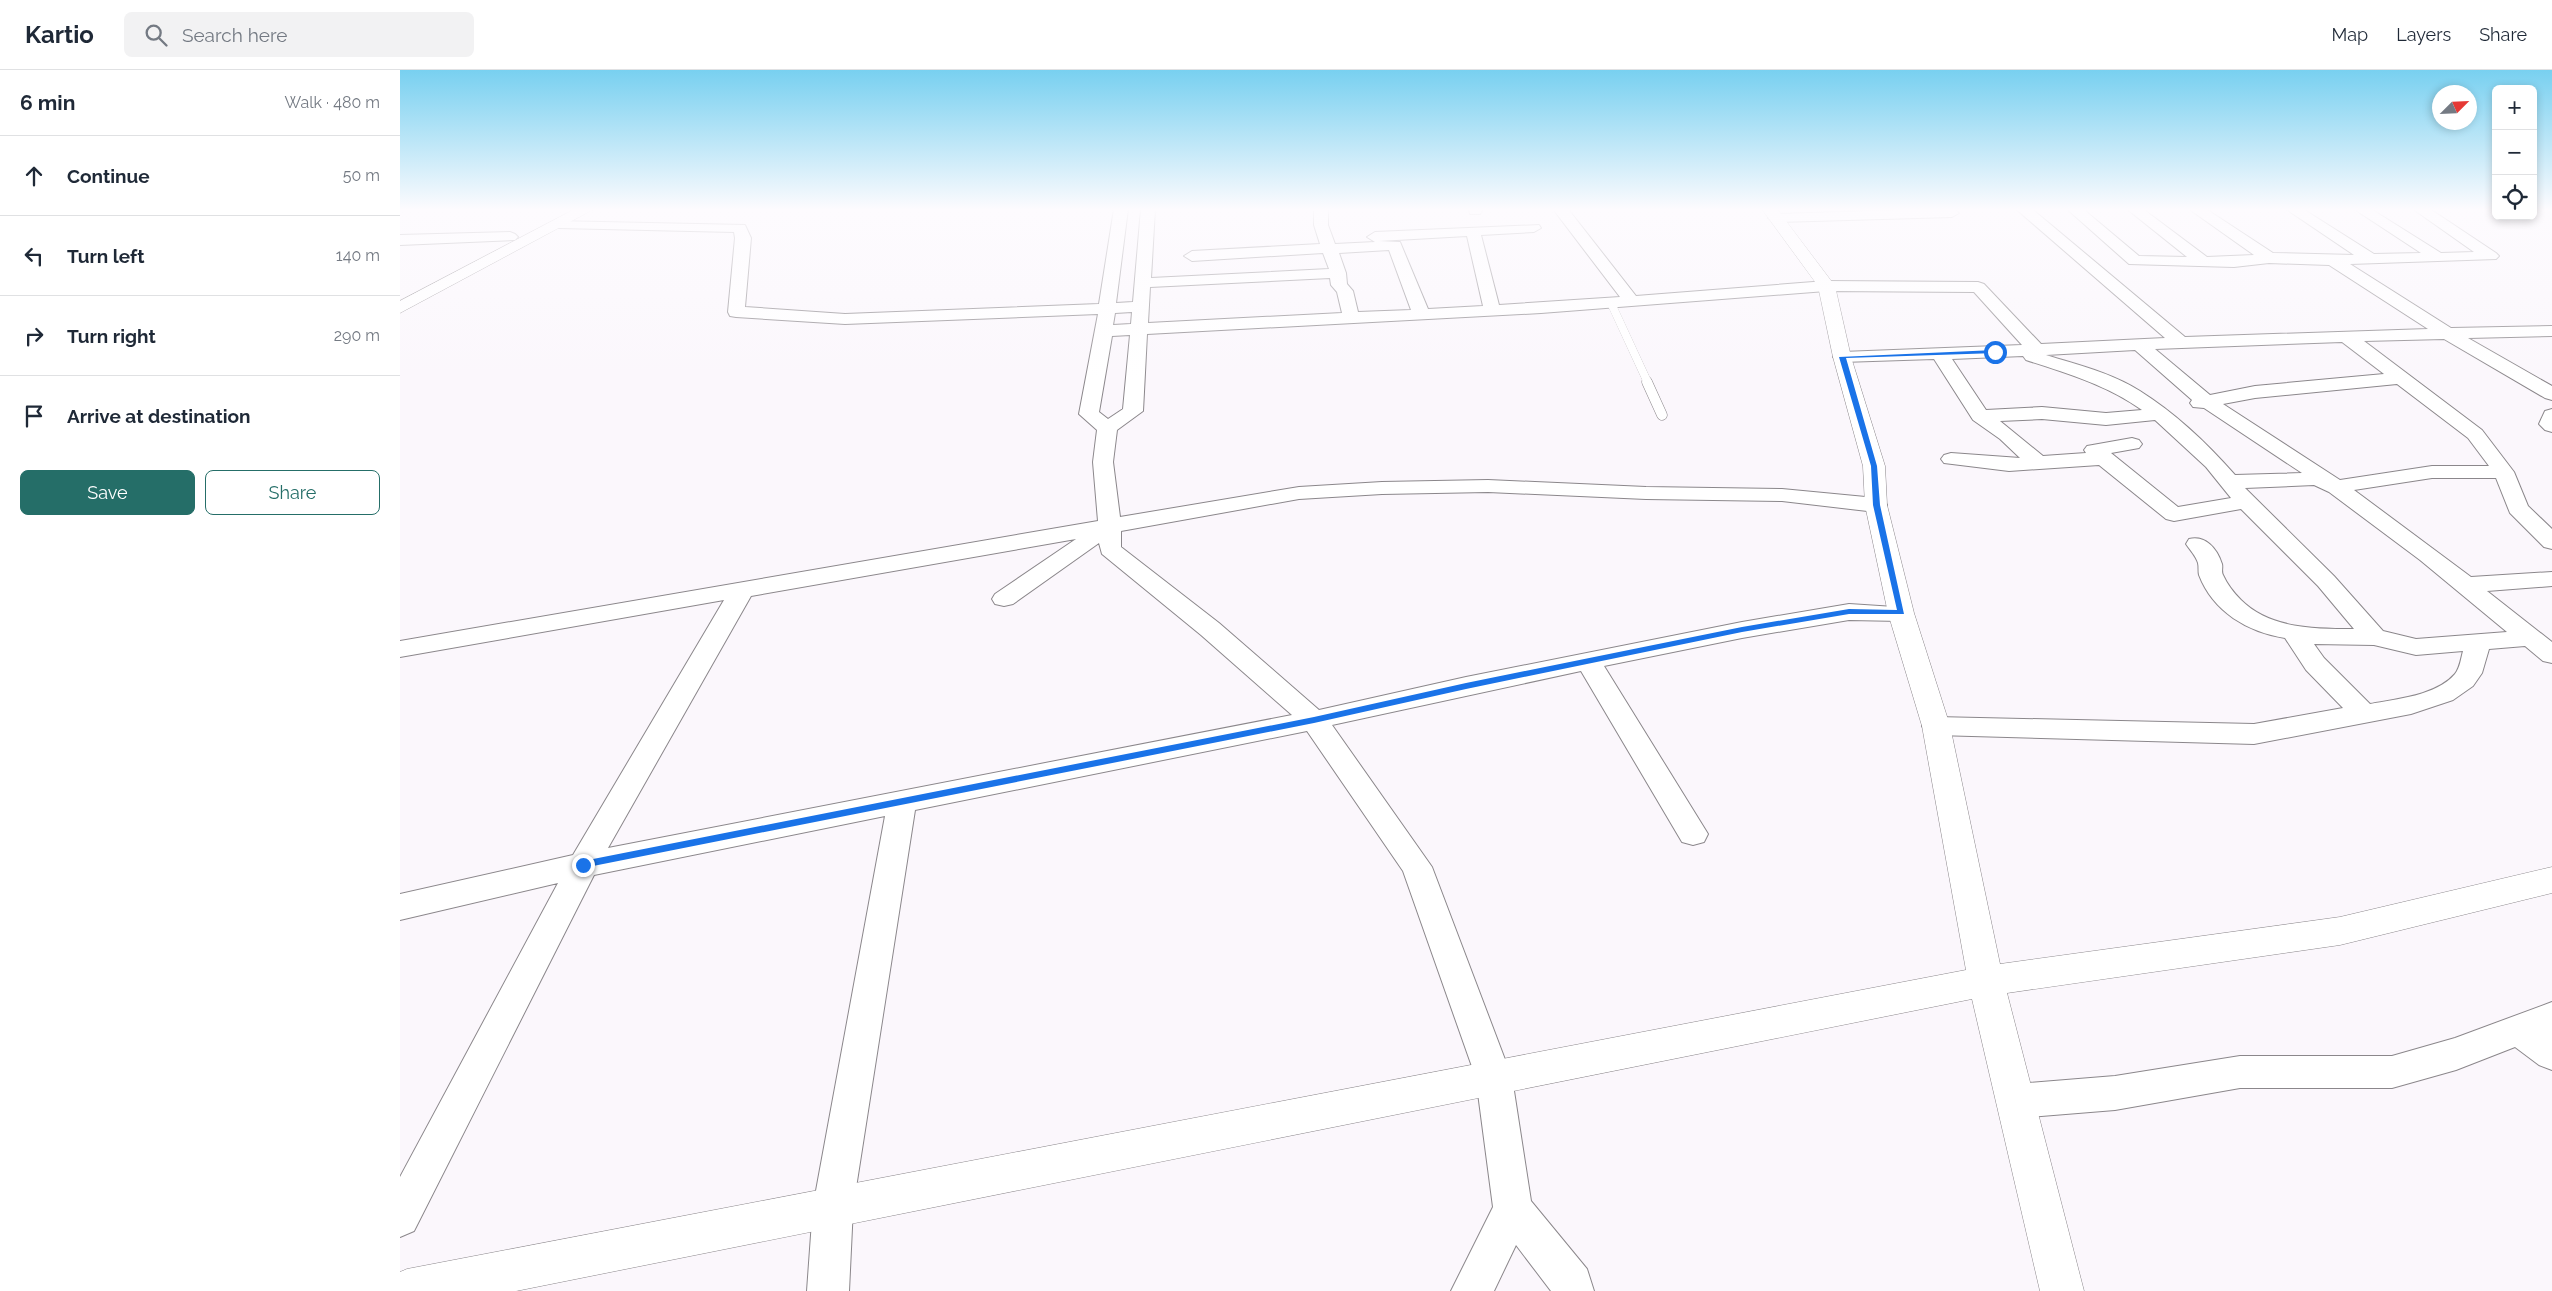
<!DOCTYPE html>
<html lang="en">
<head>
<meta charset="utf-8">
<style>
	:root { --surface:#fff; --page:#f2f2f3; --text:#1f2937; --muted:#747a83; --line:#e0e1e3; --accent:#256e68 }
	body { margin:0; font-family:Raleway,sans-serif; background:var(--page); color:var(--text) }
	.controls { position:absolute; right:15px; top:15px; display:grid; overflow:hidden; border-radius:8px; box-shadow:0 2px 8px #0003 }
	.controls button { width:45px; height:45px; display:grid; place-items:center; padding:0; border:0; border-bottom:1px solid var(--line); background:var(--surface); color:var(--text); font:25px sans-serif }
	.compass { position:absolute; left:2032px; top:15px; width:45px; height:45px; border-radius:50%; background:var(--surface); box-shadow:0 2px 8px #0003; rotate:66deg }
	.stop { position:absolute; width:15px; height:15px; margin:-11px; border:4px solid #1a73e8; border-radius:50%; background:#fff }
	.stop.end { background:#1a73e8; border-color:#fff; box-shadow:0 1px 5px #0008 }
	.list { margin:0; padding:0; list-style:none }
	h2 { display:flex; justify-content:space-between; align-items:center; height:65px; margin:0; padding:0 20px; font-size:21px }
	h2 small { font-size:16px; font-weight:400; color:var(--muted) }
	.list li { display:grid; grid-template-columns:32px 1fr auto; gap:15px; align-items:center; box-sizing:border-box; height:80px; padding:0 20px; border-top:1px solid var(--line) }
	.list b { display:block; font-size:19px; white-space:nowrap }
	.list em { font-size:16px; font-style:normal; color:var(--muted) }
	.actions { display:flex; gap:10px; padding:15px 20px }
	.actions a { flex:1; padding:11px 0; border:1px solid var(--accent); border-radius:8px; text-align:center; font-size:18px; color:var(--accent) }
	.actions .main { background:var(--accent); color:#fff }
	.icon { flex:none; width:28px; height:28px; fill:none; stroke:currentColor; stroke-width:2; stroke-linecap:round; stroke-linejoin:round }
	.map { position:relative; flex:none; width:2152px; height:1221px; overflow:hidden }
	header { display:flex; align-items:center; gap:30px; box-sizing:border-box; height:70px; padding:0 25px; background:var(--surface); border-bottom:1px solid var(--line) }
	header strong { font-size:24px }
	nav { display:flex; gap:28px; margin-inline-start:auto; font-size:18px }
	.search { width:350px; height:45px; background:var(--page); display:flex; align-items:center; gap:12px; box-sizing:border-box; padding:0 18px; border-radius:8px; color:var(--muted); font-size:19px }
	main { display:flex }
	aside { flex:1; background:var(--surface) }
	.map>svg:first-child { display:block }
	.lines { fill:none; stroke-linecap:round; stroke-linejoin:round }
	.lane-far1-casing { stroke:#8b878b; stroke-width:8 }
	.lane-casing { stroke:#8b878b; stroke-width:11 }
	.street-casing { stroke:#8b878b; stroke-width:2 }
	.secondary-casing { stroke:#8b878b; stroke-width:1 }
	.lane-far1 { stroke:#fff; stroke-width:8 }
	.lane { stroke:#fff; stroke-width:10 }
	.street { fill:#fff; fill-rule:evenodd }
	.secondary { fill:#fff; fill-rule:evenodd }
	.route { fill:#1a73e8 }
</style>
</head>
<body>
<header>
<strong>Kartio</strong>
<div class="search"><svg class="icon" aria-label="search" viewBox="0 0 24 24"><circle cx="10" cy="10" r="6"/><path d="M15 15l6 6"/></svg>Search here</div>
<nav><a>Map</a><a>Layers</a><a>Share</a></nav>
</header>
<main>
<aside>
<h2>6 min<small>Walk · 480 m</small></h2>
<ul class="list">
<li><svg class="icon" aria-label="ahead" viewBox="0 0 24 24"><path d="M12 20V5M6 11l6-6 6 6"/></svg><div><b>Continue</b></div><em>50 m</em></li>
<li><svg class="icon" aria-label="left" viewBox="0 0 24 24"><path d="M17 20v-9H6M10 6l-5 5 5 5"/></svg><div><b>Turn left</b></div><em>140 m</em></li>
<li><svg class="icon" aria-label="right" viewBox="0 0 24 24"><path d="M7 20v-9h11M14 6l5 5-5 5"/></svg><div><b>Turn right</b></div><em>290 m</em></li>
<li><svg class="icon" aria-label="arrive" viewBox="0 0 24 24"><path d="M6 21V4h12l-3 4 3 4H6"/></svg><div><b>Arrive at destination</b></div></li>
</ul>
<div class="actions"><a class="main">Save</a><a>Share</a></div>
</aside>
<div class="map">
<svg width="2152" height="1221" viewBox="0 0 2152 1221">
	<rect width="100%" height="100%" fill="#fbf7fc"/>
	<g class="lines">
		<g class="lane-far1-casing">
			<path id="lane-far1" d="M1211,233L1248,313"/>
		</g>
		<g class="lane-casing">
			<path id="lane" d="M1247,312L1262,345"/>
		</g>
		<g class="street-casing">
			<g id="street">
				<path d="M714,139H728L716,233L733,232L741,139H755L751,208L929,199L923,183L792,191L784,186L792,181L920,174L914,155V139H928V155L935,174L975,172L967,167L975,162L1139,155L1141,158L1134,162L1081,165L1099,235L1220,227L1153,139H1168L1236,226L1426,211L1578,212L1584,214L1641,274L1765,268L1616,139H1632L1785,267L2028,259L1929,195L1869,193L1834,197L1729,194L1667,139H1683L1739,186L1787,187L1727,139H1743L1807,187L1854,185L1789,139H1806L1873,183L1954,185L1886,139H1903L1974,184L2021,183L1954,139H1971L2041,183L2074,182L2013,139H2030L2096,183L2099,186L2096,189L1950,194L2051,258L2152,256V266L2068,268L2152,316V330L2145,328L2044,269L1964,271L2082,360L2114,402L2128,436L2152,459V479L2144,477L2110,443L2096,408H2032L1954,420L2071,507L2152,502V516L2087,521L2152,572V593L2143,591L2125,576L2089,579L2082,603L2073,616L2053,630L2011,644L1854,674L1536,665L1526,663L1522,656L1526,649L1536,647L1854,654L1943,638L1906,600L1885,568C1848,562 1813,542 1799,505C1798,501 1799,497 1798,493C1796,486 1790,480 1786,474L1789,469C1805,465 1817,478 1822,494C1823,498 1821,501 1823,505C1827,514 1834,523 1841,530C1870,559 1916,559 1954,559L1918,516L1841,439L1774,451L1766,449L1699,395L1609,401L1544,393L1541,389L1544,385L1551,383L1620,388L1600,369L1573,350L1534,289L1442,292L1436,291L1433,287L1436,283L1442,282L1622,275L1574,222L1426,221L1141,243L747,264L743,341L717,360L713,392L720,447L899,417L982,412L1088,410L1246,417L1382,419L1476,428L1484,430L1487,435L1484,440L1476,442L1382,431L1246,429L1088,422L982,424L899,429L721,461V477L819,553L919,640L1066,607L1342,552L1449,534L1510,538L1513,543L1510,548L1501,551L1449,550L1342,568L1204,596L1308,764L1304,772L1293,775L1282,772L1181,601L932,655L1032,797L1112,1008L1131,1131L1187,1199L1194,1221H1151L1116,1175L1094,1221H1051L1093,1137L1076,1008L1003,801L907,661L515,740L453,1137L449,1221H407L413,1137L485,746L194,805L14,1161L0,1167V1107L158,813L0,850V824L173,785L324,530L0,587V571L698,451L693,392L697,360L679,344L698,244L445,254L336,247L330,246L328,242L335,168L334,162L159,158L152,154L154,151L345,155L351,168L345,237L445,244L699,234ZM1067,166L1083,236L1028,239L1000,172L979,171ZM989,180L1011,240L958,242L953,221L947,214L946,203L939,183ZM930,208L931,215L937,222L942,243L748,253L750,217ZM732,242L731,254L713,255L715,243ZM730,265L723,339L708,349L699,342L712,266ZM1942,272L1984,304L1855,316L1810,325L1755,279ZM1735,280L1792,330L1790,333L1793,337L1804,338L1902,403L1835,405C1808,374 1775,343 1740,321C1712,303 1678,295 1646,285ZM1623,286L1626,290C1666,303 1707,315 1742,340L1706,343L1642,337L1586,340L1552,289ZM1997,314L2068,368L2089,396H2032L1940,410L1823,334L1855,328ZM1642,349L1706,355L1755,350L1806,397L1831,428L1778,437L1711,383L1739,378L1742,374L1739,370L1732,368L1687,376L1684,380L1686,383L1643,386L1600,351ZM1914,415L1929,422L2020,490L2107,562L2016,569L1983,561L1934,506L1845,418ZM676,469L595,524L592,529L595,534L604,536L613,534L699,473L702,484L801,565L892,645L208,778L351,526ZM1914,574L1974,575L2016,585L2063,581C2061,588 2060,598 2055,604C2036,626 1996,629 1970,634L1924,588Z"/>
				<path d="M1069,139H1083L1080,144H1070Z"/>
				<path d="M1533,139H1554L1559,143L1552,147L1375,152L1368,148L1375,144Z"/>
				<path d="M110,162L115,164L118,167L115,170L0,175V165Z"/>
				<path d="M2152,339V362L2145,360L2139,354L2145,341Z"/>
				<path d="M2152,932V1000L2139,995L2115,977L2056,1000L1992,1018H1840L1715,1040L1616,1048L1603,1043L1598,1031L1603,1019L1616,1014L1715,1006L1840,986H1992L2055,968Z"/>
			</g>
		</g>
		<g class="secondary-casing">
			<g id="secondary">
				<path d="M175,139H194L0,243V231Z"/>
				<path d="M1362,139H1377L1435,216L1451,287L1485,396L1487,435L1514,543L1550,656L1600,894L1940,847L2152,797V823L1940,875L1607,923L1684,1221H1640L1572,929L116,1221H0V1202L7,1199L1566,900L1522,656L1488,543L1465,435L1463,396L1433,287L1418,216Z"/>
			</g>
		</g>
		<use href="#lane-far1" class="lane-far1"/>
		<use href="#lane" class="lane"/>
		<use href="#street" class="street"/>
		<use href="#secondary" class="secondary"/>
	</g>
	<linearGradient id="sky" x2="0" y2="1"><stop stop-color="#78d0f0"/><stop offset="0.45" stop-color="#fdfbfe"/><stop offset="1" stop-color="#fdfbfe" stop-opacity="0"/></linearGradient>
	<rect width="2152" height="310" fill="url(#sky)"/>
	<path class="route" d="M1595,280L1597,283L1446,288L1477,396L1480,435L1504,544H1449L1342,562L1066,619L914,653L183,798L178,795L183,791L914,647L1066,613L1342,557L1449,539L1497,540L1473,435L1471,396L1439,287Z"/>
</svg>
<div class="controls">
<button>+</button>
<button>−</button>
<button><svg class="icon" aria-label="locate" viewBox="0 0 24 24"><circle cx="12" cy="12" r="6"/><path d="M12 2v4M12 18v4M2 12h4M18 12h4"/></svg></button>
</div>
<svg class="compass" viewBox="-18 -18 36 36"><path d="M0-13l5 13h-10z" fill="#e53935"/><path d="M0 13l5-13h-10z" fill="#747a83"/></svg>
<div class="stop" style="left:1595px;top:282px"></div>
<div class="stop end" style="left:183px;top:795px"></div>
</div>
</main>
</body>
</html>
